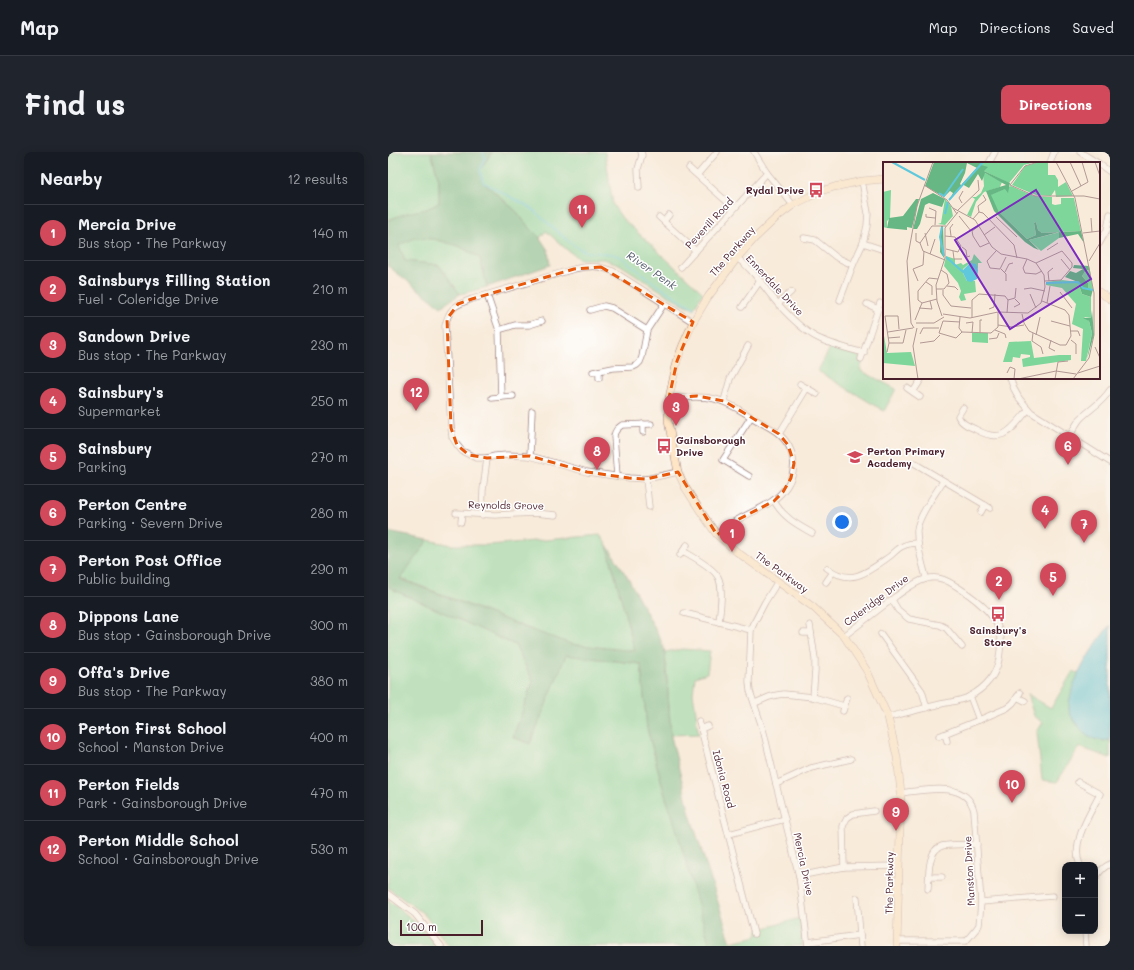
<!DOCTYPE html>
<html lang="en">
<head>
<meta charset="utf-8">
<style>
	:root { --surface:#171b24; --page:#20242c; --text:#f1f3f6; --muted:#9ea1a6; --line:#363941; --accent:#d1495b }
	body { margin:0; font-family:Mali,sans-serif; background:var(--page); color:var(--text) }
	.controls { position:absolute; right:12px; bottom:12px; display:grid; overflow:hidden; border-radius:8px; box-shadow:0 2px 10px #0003 }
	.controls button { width:36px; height:36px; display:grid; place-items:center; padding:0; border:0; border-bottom:1px solid var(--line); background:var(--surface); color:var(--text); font:20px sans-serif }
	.scale { position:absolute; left:12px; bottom:10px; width:83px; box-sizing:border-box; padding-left:4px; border:2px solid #4a1f2b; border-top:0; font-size:11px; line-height:14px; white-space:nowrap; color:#4a1f2b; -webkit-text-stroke:3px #fff; paint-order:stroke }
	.you { position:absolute; left:454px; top:370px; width:14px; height:14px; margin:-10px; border:3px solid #fff; border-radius:50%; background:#1a73e8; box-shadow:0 0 0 6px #1a73e833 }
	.badge { display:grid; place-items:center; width:26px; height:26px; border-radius:50%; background:var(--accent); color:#fff; font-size:13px; font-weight:700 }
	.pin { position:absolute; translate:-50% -33px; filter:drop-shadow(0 1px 2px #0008) }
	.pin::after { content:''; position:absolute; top:21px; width:14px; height:12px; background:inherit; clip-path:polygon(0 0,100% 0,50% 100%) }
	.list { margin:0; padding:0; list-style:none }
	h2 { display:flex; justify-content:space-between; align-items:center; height:52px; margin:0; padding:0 16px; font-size:17px }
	h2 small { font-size:13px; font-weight:400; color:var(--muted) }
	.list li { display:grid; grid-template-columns:26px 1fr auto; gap:12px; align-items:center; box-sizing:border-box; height:56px; padding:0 16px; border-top:1px solid var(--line) }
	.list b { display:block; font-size:15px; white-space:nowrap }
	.list p { margin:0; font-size:13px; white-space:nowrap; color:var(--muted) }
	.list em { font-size:13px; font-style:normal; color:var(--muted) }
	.map { position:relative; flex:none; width:722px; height:794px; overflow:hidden; border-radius:8px }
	header { display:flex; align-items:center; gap:24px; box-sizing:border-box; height:56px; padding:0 20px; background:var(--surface); border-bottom:1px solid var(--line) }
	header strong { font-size:19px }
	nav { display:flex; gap:22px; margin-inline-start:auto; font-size:14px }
	.intro { display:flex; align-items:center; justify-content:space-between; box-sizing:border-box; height:96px; padding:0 24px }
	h1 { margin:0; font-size:28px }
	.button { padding:10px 18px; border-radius:8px; background:var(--accent); color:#fff; font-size:14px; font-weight:700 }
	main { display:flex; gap:24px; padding:0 24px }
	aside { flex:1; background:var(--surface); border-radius:8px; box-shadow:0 2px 10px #0003 }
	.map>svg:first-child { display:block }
	.green { fill:#7ed69b; stroke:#647a63 }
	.forest { fill:#66b783; stroke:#586b57 }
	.water { fill:#60c8dc; stroke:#557484 }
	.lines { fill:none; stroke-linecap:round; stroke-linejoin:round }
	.stream { stroke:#60c8dc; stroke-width:1.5 }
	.street-casing { stroke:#a18582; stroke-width:7 }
	.secondary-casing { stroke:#a18582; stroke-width:8 }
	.street { stroke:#fff; stroke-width:5.5 }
	.secondary { stroke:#fee5c5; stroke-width:7 }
	.marked { fill:none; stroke:#e8590c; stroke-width:3; stroke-dasharray:8 5; stroke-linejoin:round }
	.labels { text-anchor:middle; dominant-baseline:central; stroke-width:3; stroke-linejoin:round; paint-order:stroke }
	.poi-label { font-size:10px; font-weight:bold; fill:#4a1f2b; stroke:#fff; text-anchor:start }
	.street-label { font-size:10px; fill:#4a1f2b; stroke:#fff }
	.water-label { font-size:11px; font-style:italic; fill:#525a69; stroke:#fff }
	.inset-river { fill:none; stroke:#60c8dc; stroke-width:2 }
	.inset-road { fill:none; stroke:#b29994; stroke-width:1 }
	.view { fill:#7b2cbf; fill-opacity:0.15; stroke:#7b2cbf; stroke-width:2 }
	.inset-edge { fill:none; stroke:#4a1f2b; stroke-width:2 }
</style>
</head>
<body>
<header>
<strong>Map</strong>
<nav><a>Map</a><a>Directions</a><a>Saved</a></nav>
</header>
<div class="intro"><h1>Find us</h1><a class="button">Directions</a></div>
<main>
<aside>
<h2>Nearby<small>12 results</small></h2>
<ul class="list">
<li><span class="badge">1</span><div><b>Mercia Drive</b><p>Bus stop · The Parkway</p></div><em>140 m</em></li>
<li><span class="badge">2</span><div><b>Sainsburys Filling Station</b><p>Fuel · Coleridge Drive</p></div><em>210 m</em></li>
<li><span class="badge">3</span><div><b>Sandown Drive</b><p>Bus stop · The Parkway</p></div><em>230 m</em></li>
<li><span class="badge">4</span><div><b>Sainsbury's</b><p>Supermarket</p></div><em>250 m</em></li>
<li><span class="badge">5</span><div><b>Sainsbury</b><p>Parking</p></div><em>270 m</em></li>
<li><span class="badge">6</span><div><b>Perton Centre</b><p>Parking · Severn Drive</p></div><em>280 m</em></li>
<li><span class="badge">7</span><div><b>Perton Post Office</b><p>Public building</p></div><em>290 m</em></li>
<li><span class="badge">8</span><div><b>Dippons Lane</b><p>Bus stop · Gainsborough Drive</p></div><em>300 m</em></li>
<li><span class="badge">9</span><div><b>Offa's Drive</b><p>Bus stop · The Parkway</p></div><em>380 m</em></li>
<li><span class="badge">10</span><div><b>Perton First School</b><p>School · Manston Drive</p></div><em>400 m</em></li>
<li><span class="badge">11</span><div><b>Perton Fields</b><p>Park · Gainsborough Drive</p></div><em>470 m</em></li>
<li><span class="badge">12</span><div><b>Perton Middle School</b><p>School · Gainsborough Drive</p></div><em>530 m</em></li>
</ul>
</aside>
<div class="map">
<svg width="722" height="794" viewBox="0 0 722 794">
	<rect width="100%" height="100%" fill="#fff"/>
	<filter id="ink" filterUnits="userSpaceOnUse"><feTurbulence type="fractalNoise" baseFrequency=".025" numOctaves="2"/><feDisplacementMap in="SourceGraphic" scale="8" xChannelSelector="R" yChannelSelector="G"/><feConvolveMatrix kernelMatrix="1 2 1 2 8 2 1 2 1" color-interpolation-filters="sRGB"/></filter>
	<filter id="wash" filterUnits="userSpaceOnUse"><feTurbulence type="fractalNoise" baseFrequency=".012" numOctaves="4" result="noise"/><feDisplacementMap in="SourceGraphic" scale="16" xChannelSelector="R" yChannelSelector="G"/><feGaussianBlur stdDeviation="0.9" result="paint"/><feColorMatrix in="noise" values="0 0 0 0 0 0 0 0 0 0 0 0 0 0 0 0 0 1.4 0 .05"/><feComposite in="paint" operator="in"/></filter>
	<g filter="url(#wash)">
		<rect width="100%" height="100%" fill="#f8ebda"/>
		<g class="green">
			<path d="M0,0H43L51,28V51L39,57L19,61L0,68Z"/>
			<path d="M104,0H217L225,53L234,66L315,141L306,156L305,157L279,143L231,112L215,107H191L178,97L158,79L152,86L139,73L129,60L95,30L92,18Z"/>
			<path d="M26,86L46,87L71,94L92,106L99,135L72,142L51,113L17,109L11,93Z"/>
			<path d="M443,194L471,204L472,207L475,208L472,218L508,237L496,259L430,219Z"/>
			<path d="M212,383L219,393L247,500L183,492L144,478L12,426L40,388L64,393H102Z"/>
			<path d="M0,434L6,438L127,493L145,529L125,585L142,592L178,503L253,512L259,576L277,643L294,690L322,794H61L36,762L0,736Z"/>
			<path d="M294,497L322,499L319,521L307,525L305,541L309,568L308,569L311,582L283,583L277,500Z"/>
			<path d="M685,519L691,522L684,537L715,589L722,588V606L691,595L669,630L654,628L649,580L655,570L646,564L639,542L663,556Z"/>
			<path d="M0,748L18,762L32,775L48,794H0Z"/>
			<path d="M412,766L415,794H344L343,790L369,784L370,778Z"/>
		</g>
		<g class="forest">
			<path d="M43,0H104L92,18L95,30L129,60L139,73L152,86L160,98L162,113L99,135L92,106L71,94L46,87L27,86L11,93L17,109L51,113L72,142L53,155L0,114V68L19,61L39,57L51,51V28Z"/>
			<path d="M0,380L40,388L12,427L144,478L183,492L247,499L219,393L240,426L272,486L277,500L283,584L302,662L344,794H322L285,666L277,643L259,576L253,512L178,503L142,592L125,585L145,529L127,493L6,438L0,434Z"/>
		</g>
		<path class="water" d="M722,473V588C715,589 707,588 701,585C698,584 695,579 692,576C688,571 680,562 681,555C682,528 706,493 722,473Z"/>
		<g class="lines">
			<path class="stream" d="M95,0L97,6L92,18L95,30L143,56L181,90L190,96L199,100L224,102L233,105L269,133L306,156"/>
		</g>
	</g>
	<g filter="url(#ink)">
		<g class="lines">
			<g class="street-casing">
				<g id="street">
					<path d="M366,0L379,21L405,53"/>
					<path d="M692,0L710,11"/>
					<path d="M601,11L607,0"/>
					<path d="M662,11L666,0"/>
					<path d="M711,12L722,20"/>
					<path d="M301,16L346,56"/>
					<path d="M310,22L329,0"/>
					<path d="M251,36L250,17L254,3L253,0"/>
					<path d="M271,65L308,99"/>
					<path d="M276,69L281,63"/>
					<path d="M416,86L427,88L448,105L465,113"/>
					<path d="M475,91L496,98"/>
					<path d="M711,92L719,78L722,62"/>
					<path d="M349,106C366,118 376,136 390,152C401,164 417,181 432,187C445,193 461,197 476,201"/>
					<path d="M293,115L379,21"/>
					<path d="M99,143L111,178L113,245"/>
					<path d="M452,148L465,113L475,91L479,74L480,61L474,29"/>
					<path d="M390,152L403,140"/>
					<path d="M479,152L490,157"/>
					<path d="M354,155L372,129"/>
					<path d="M202,158L216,154L224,156L259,178"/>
					<path d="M111,178L127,173H141L154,169"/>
					<path d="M473,207L492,151"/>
					<path d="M211,219V226"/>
					<path d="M205,220L225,216L245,215L249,213L252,210L254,205L259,178L276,152"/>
					<path d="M622,226L626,237L631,246L643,260L722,310"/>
					<path d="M412,232L429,242"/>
					<path d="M519,236L532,245"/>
					<path d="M525,240L534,226"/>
					<path d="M104,246L125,244"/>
					<path d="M281,246C297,246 312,243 327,247C341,250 353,259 365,266C373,271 384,276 391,282C407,296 410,317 399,334C387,352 369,357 351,367C343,371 336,378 329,383"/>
					<path d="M336,249L342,227L360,194"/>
					<path d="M575,256L570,264C573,271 580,274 587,277C615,293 623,278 640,258"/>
					<path d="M255,280V272"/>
					<path d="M391,282L419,236"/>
					<path d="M682,284C685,278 688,272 692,267C702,257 715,250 722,238"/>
					<path d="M142,304L144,259"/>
					<path d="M526,311L602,356"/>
					<path d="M290,320L258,327L241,326L199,320L142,304L119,303L107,304L99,306H88L74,299L69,293L64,285L63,276L57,174C61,156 67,153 84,147L186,117C202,114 209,113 225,119L305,170"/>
					<path d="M229,324L226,284C227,278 230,276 234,273L263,272"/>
					<path d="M361,324L335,308L363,265"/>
					<path d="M258,327L261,355"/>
					<path d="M386,349C395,365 408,372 424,381"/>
					<path d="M593,360L597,353"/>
					<path d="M68,361L107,363L147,361L167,363"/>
					<path d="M94,363L95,338L99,306"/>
					<path d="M73,370L74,362"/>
					<path d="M295,399C304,404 326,417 330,425C336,436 332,458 331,470"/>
					<path d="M292,403L299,393"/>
					<path d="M439,416C464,435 481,419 502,404C506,401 510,396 515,394C519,392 525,391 530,391"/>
					<path d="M538,426C535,412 528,393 529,378C530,364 548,341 555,329"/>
					<path d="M390,429L377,450L367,469L363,478L361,530L362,539L376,581L388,632L411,724L420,794"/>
					<path d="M438,430L445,420"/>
					<path d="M504,448L510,458L521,467L552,473L558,476L574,495"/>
					<path d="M296,461L363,478"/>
					<path d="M422,473L427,507V519L425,545"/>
					<path d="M415,481H423"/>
					<path d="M493,482L534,539L539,556"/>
					<path d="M456,484C473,471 490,458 507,445C517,438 526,430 538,427C551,423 560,429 571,436C588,447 611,464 613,486C613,493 612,500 611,507C608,523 597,536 582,544C574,549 562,550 553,552C536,556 518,561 500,565"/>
					<path d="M582,544L591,568"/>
					<path d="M629,545L637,549"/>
					<path d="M367,551L381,545L389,543L396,542L425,545L456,554"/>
					<path d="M455,559L459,546"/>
					<path d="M311,569L366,782"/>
					<path d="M313,577L320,574"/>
					<path d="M557,582L559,589"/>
					<path d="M551,584L591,568L619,556L625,551L632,541"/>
					<path d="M690,630L712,642C702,662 682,691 692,713"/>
					<path d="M388,632L423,616L463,607"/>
					<path d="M341,682L397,667"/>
					<path d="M456,715L455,674L459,666L465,662L486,659"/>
					<path d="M411,724L456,715L511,714"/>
					<path d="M541,725H554"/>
					<path d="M707,727C711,720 715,715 722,712"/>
					<path d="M540,737C541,725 539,698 554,694C562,692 579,693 589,692"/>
					<path d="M0,742L27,762L53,794"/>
					<path d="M469,746L473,794"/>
					<path d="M593,750L665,744"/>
					<path d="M697,779L698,794"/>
					<path d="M509,789H578L589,776L591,773L592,762L593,750L586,659C579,628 537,638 513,641"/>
					<path d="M420,790L472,783"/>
				</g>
			</g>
			<g class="secondary-casing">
				<g id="secondary">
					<path d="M496,27L474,29L446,35L433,39L405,53L388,66L367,86L349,106L320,145L305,170L294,195L289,209L281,246L280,269L290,320L297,335L313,360L329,383L349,400L425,455L456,484L479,519L500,565L509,605L513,641L509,794"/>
					<path d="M711,140L722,147"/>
				</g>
			</g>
			<use href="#street" class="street"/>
			<use href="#secondary" class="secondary"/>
		</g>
	</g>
	<path d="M0 0H722V794H0ZM213,115L305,170L289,209L281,246L309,244L336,249L391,282L400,293L406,311L403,326L395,340L386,349L351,367L329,383L290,320L258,327L241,326L199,320L142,304L99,306L81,303L69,293L63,276L59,167L70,152L84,147L186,117Z" fill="#f8ebda" fill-opacity=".55" fill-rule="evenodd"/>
	<path class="marked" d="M213,115L305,170L289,209L281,246L309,244L336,249L391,282L400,293L406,311L403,326L395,340L386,349L351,367L329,383L290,320L258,327L241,326L199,320L142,304L99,306L81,303L69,293L63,276L59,167L70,152L84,147L186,117Z"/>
	<defs>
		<g id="bus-bare" transform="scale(1.2)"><path d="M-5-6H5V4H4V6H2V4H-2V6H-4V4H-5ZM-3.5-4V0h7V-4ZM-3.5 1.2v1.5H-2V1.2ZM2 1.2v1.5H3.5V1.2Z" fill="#d1495b" stroke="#fff" stroke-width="2.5" paint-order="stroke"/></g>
		<g id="school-bare" transform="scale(1.2)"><path d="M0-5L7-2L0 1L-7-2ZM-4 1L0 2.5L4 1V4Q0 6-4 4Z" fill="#d1495b" stroke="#fff" stroke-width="2.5" paint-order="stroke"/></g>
	</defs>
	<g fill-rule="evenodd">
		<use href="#bus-bare" x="428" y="38"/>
		<use href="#bus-bare" x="276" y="294"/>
		<use href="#school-bare" x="467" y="305"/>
		<use href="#bus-bare" x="610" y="462"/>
	</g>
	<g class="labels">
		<g class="poi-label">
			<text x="416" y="38" text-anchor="end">Rydal Drive</text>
			<text x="288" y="288">Gainsborough<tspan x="288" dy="12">Drive</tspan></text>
			<text x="479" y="299">Perton Primary<tspan x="479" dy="12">Academy</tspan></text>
			<text x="610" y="478" text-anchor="middle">Sainsbury's<tspan x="610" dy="12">Store</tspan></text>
		</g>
		<g class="street-label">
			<text transform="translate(321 71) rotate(-47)">Peverill Road</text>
			<text transform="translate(344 99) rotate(-49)">The Parkway</text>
			<text transform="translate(387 133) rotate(47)">Ennerdale Drive</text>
			<text transform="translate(118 353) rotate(1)">Reynolds Grove</text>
			<text transform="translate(394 420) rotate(36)">The Parkway</text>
			<text transform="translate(488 448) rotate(-37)">Coleridge Drive</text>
			<text transform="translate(336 627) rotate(75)">Idonia Road</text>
			<text transform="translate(416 712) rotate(78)">Mercia Drive</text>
			<text transform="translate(581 719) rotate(-93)">Manston Drive</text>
			<text transform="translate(501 731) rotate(-89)">The Parkway</text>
		</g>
		<g class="water-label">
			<text transform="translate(264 118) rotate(35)">River Penk</text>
		</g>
	</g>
	<g transform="translate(495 10)">
		<rect width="217" height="217" fill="#f8ebda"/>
		<path d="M100,0H153L141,3L126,21L101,9L98,3ZM156,0H165V13H172L175,18V25L183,20L190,34L173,35L172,28L168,34L153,33L129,23L142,4ZM102,11L119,20L117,25L101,30L93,40L88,55L84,53L92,37L89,35H93L98,31L101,24L100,12ZM128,24L151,34L169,35V42L172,43L178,42V36H191L198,69L159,71L155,68L153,60L151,61L153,73L144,77L116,50L107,33ZM8,28L7,56L4,59V66L0,65V30ZM62,37L68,44L70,54L62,63L55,62L58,61ZM177,70L176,76L158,89L146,78ZM91,92L99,101H95V107L87,101L80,107V111L84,119H92L93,130L81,132L83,138L78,139L76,135L78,129L75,121L61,104L63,94L72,97V103L78,101L80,103L89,98ZM203,108L207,109L210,127L205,126V121L199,114ZM179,118L195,120L199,132L208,135V156L201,155L206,159L209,171L203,199H198L200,167L189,162L193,142L179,126L163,123V120ZM0,168L4,191L28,190L32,204L0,201ZM89,171H105V181L89,180ZM148,179L151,196L176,193H188V198L140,205L139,197L147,195V193L138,192L137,196L130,195L129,200H120L126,180Z" fill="#7ed69b"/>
		<path d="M51,0H100L98,3L105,5L101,9L127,21L125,31L122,27L108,33L116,50L144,77L153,73L151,61L153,60L155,68L159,71L198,69L201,81L195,72L176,76V70L146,78L156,88L151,86L142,80L111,49L103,29L123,23L102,11L99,19L95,12L86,26L79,22L94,6L84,1L82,11L77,22L79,24L66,39L70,31L67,29L61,35L42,24ZM50,31L62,37L59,45L46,41L42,43L37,62L34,67H30L38,37ZM33,37H36L29,66L24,65V68L4,66L6,56L20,54ZM58,64H60L61,96L57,90ZM191,103L206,104L207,109L203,108L199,114L205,121V126L210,127L208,135L199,132L195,120L182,115L187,109L193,111L200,107L190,106ZM209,148L211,173L204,197L209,171L206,159L200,156H208Z" fill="#66b783"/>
		<path d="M87,101L93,102L95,108L94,117L88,120L84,119L79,109Z" fill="#60c8dc"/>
		<path class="inset-river" d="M9,0L42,18M56,31L61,34L80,7M66,38L100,0M62,52L65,40M59,65L57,75L61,94M63,95L80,110M163,121L195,120L200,126L210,128"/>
		<path class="inset-road" d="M155,0L142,4L127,23L152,34H201L217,37M173,0L192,36L211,131V173L206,196L190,217M187,0L198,24M212,0L217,14M41,23L64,38L74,52M189,29L205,20L199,0M79,41L76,36L80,29M46,46L53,49L52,63M74,49L96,28L95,18M96,50L95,44L103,38L100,33M43,52V55L52,56M76,54L88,69M113,55L134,75M208,56L209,70M90,57L96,50L100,51L131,83L134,96M96,64L89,69L90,74L97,85L106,81M33,71V79L37,81M42,71L45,84M200,71L217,69M101,73L112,65M62,74L72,75L78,84L75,90L63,87M68,74L67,66L70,62M79,85L83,88L84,95L87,94M164,88L175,81M70,89L71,97H79M113,89L104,99L107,106L117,107L123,95M47,92L52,77M144,97L140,106L142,111L153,112L159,109M178,97L187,108M62,98L40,89L37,81L49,64H63M206,99L217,81M153,101L179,89L189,101V105L178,118L162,119M118,107L123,112V119M122,110L126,102L130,101M35,119L30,107L40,103L41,89M166,119L165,110L170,106M43,120L49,124V133M64,124L72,125L75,128M53,127H61L66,121L64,112L58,108M141,127L148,126L162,129M60,128V133L68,144L88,146M177,130L189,146M147,132L153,146M54,137L39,141L35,138V129L46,116L55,117M125,138L132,136L133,126M164,141L167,124M131,145L137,142L132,137M36,146L49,147L47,139M106,147L111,145L112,132M60,152L87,156L115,150L145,151L158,141L162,125L161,113L153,101L144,97L118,92L109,85L92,58L70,46M139,152L141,161L146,169L177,183H183L188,174L186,153L182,148L159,139M59,154L54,139L53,123L62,96V66L75,50M77,155L76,166L79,170L108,171L115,165V150M89,156V138L96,132L122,134L125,138L124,151M32,158L39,141M140,159L151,153M168,159L187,164M77,160L60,159L56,171L73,176L79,170M33,161H51L61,155M83,161L90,160L89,171M115,163L129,165L141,163M31,166L28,161L24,99L34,44L50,0M34,166L30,184L35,217M112,168L122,172L123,176M188,169H195L197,174M5,170L30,166M97,171V158H99M150,171L149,179L158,185L160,192M37,172L40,166H56M153,173L157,155M5,176L17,175M106,177L114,176L116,171M168,178L166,186L172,189M188,178L193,182V192M6,181H20L23,168M37,181L51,179L57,173M212,185L217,196M4,190L6,181L2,154H15L16,167M124,211L127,205L132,207L131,217M195,211L217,204M135,217L173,209L193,212M172,217L175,200L185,199"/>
		<path class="view" d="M153,28L208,117L127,167L72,78Z"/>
		<rect width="217" height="217" class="inset-edge"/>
	</g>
</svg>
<div class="controls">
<button>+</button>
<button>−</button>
</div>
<div class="scale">100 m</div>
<div class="you"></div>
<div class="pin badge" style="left:344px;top:400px">1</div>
<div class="pin badge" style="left:611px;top:448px">2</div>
<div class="pin badge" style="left:288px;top:274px">3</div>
<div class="pin badge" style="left:657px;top:377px">4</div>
<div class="pin badge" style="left:665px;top:444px">5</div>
<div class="pin badge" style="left:680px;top:313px">6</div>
<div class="pin badge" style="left:696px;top:391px">7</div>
<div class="pin badge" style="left:209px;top:318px">8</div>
<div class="pin badge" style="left:508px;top:679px">9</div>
<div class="pin badge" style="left:624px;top:651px">10</div>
<div class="pin badge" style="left:194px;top:76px">11</div>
<div class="pin badge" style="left:28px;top:259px">12</div>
</div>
</main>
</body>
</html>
